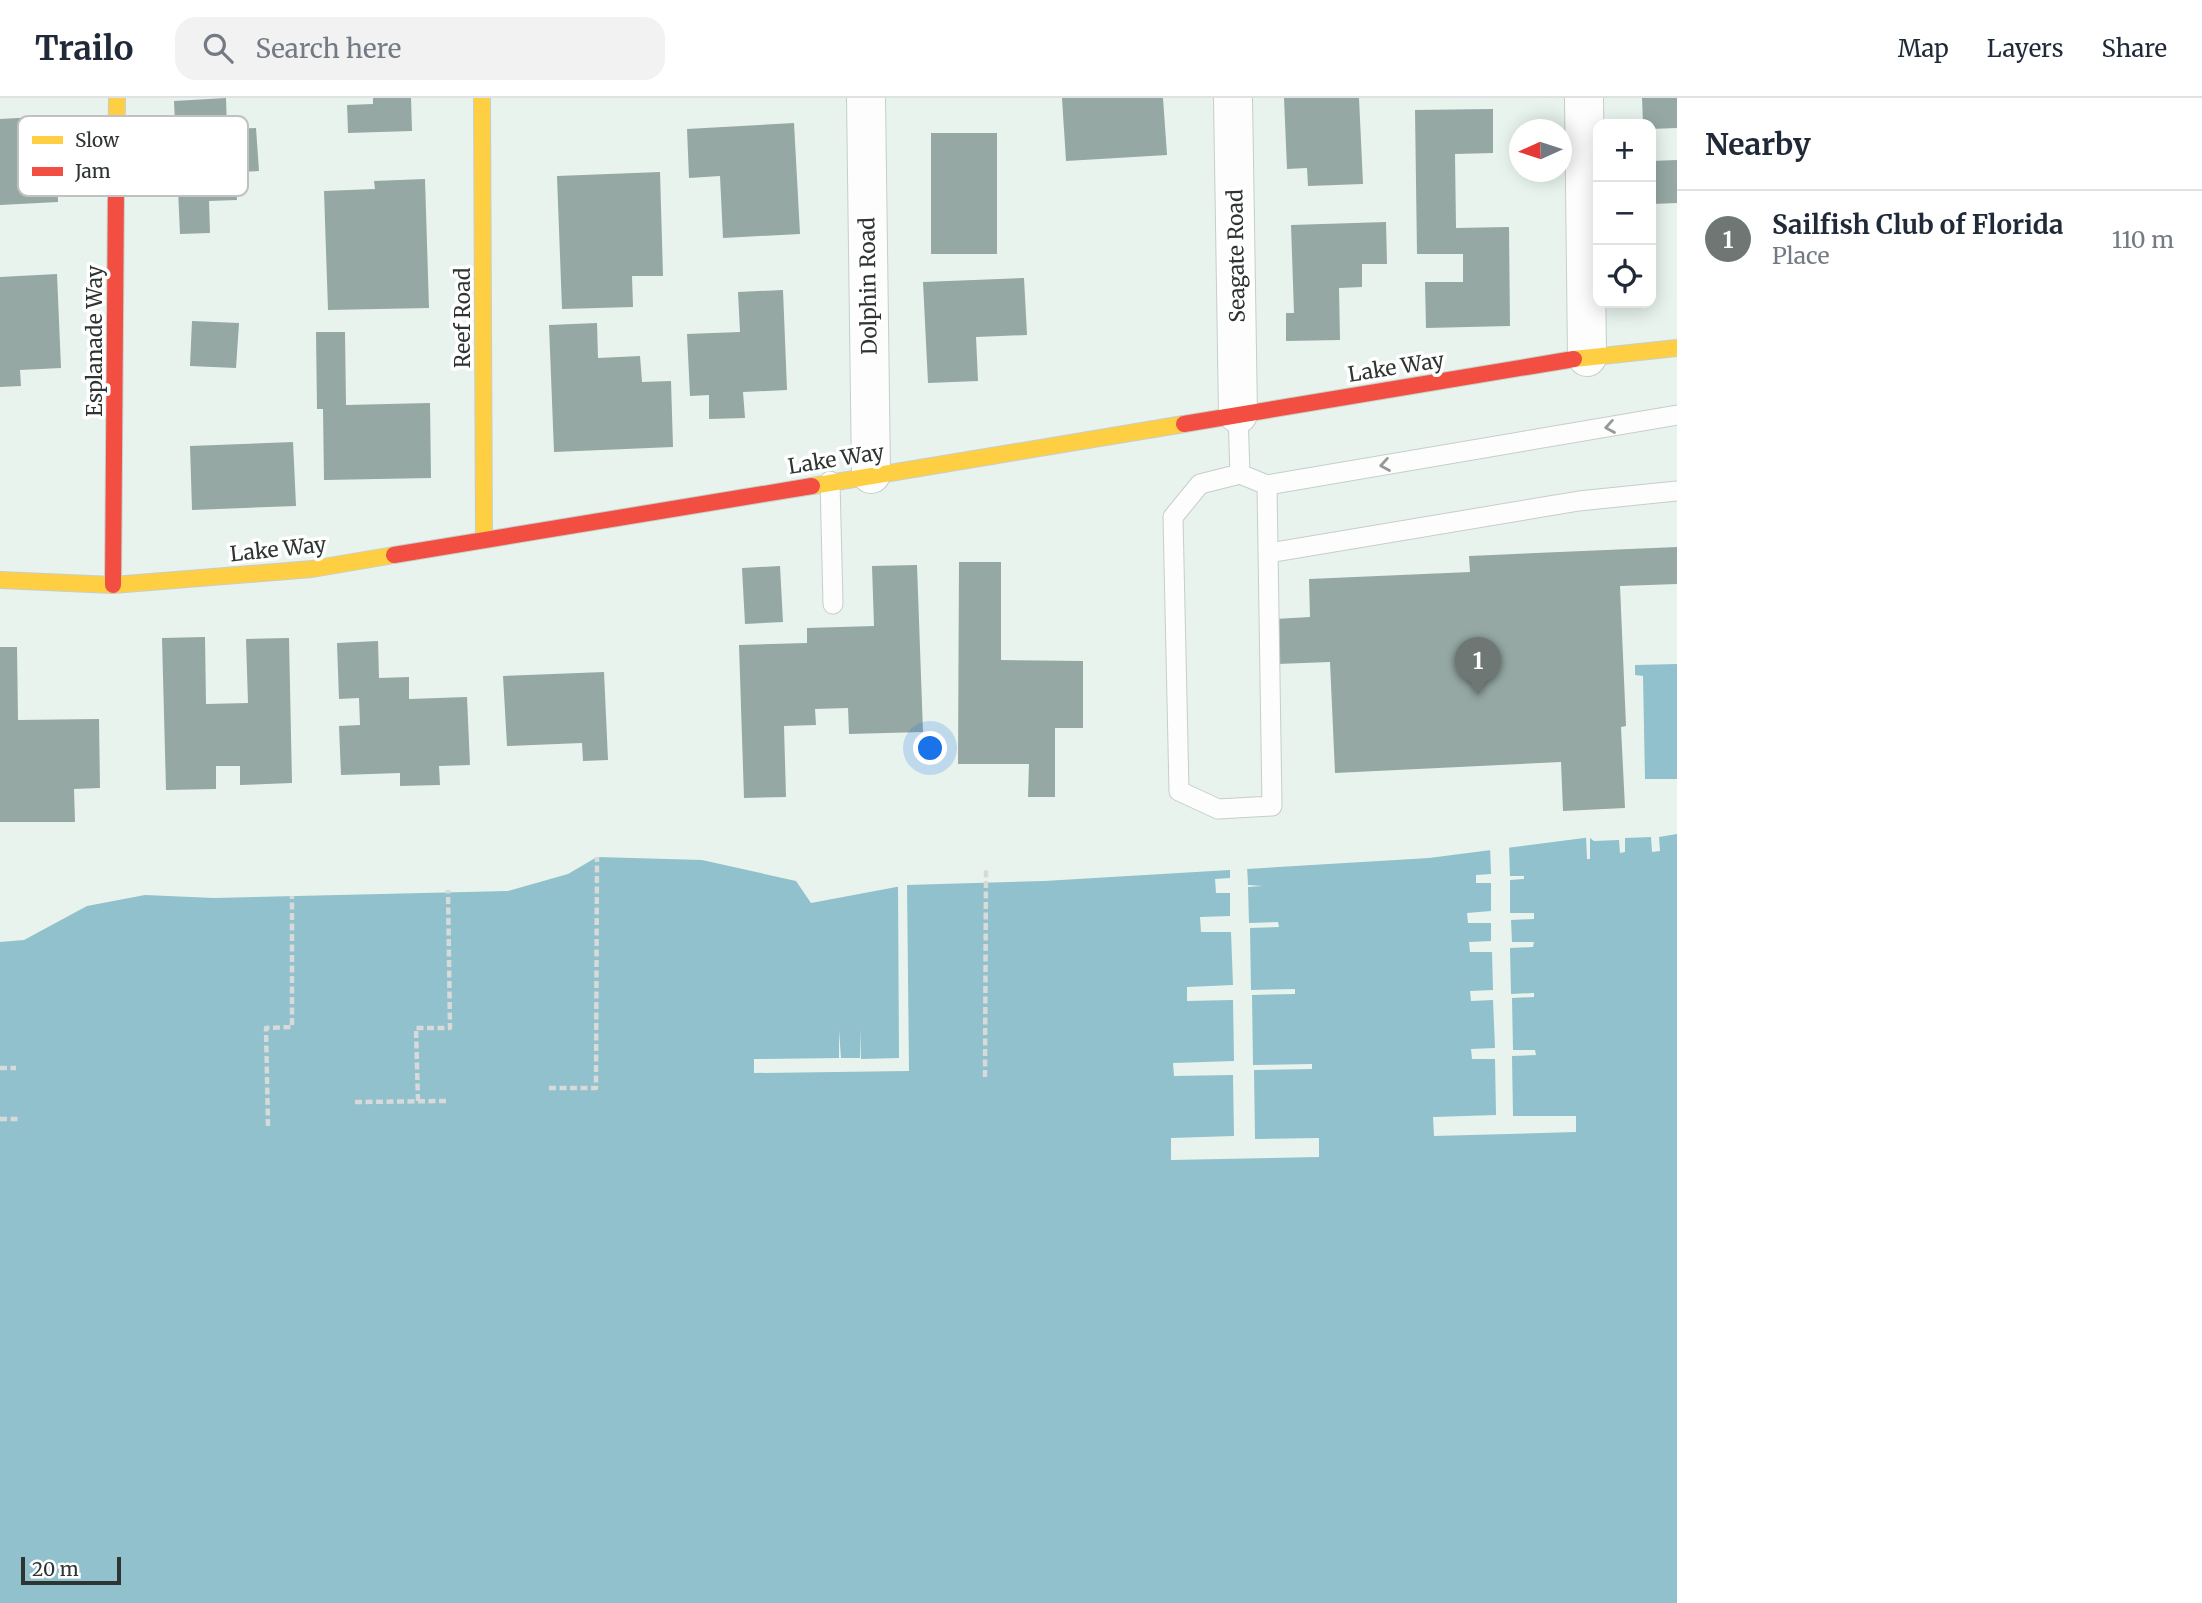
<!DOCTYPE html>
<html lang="en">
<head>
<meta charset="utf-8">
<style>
	:root { --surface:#fff; --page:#f2f2f3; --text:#1f2937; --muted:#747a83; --line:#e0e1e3; --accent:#6e7773 }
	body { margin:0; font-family:Merriweather,serif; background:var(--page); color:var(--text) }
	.controls { position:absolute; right:21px; top:21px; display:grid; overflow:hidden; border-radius:14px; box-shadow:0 4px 18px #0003 }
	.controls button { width:63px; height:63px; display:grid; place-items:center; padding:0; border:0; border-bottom:2px solid var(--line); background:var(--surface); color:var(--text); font:35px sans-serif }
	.compass { position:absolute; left:1509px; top:21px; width:63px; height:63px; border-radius:50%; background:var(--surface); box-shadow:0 4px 18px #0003; rotate:267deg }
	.scale { position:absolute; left:21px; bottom:18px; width:100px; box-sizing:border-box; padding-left:7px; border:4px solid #2d3431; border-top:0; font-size:19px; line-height:24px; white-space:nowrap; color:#2d3431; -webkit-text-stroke:5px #fff; paint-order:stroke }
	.you { position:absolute; left:931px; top:651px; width:24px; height:24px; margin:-18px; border:5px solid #fff; border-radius:50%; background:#1a73e8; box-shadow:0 0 0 10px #1a73e833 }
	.badge { display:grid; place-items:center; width:46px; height:46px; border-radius:50%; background:var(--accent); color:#fff; font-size:23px; font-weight:700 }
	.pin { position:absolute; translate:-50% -58px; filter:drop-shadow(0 2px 4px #0008) }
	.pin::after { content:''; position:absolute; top:37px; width:24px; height:21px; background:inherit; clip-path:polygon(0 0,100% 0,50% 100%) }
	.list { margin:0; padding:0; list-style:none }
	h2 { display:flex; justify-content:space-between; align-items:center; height:91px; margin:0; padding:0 28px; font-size:30px }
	h2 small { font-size:23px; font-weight:400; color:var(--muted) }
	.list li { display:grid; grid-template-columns:46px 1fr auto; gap:21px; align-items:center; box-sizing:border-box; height:98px; padding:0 28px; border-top:2px solid var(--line) }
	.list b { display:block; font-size:26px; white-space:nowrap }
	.list p { margin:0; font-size:23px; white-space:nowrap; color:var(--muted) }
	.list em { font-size:23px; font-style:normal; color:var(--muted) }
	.icon { flex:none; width:38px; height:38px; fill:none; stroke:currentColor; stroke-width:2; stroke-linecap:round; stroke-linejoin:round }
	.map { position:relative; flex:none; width:1677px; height:1505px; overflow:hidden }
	header { display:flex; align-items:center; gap:42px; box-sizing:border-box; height:98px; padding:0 35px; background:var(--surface); border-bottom:2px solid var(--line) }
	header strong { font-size:33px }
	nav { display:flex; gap:38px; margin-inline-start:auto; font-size:24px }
	.search { width:490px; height:63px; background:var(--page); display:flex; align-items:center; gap:18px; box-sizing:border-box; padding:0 24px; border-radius:21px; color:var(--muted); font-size:26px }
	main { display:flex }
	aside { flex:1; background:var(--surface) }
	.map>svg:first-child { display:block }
	.water { fill:#90c1cc }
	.pier { fill:#e8f3ed }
	.building { fill:#95a8a4 }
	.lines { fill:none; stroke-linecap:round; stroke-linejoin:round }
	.lane-casing { stroke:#c6ceca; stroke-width:21 }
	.street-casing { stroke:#c6ceca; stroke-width:40 }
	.slow-casing { stroke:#c6ceca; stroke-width:18 }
	.jam-casing { stroke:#c6ceca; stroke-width:18 }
	.path { stroke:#d8dad9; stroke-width:4.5; stroke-dasharray:7 3.5; stroke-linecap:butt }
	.lane { stroke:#fcfdfc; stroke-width:19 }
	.street { stroke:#fcfdfc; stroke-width:38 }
	.slow { stroke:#ffcf43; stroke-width:16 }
	.jam { stroke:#f24e42; stroke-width:16 }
	.oneway { stroke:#949896 }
	.labels { text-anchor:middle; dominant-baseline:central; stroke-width:7; stroke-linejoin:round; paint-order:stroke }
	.street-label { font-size:21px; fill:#2d3431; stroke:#fff }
	.key { fill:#fff; stroke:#c0c2c1; stroke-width:2 }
	.key-label { font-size:19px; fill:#2d3431 }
</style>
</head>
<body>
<header>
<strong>Trailo</strong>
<div class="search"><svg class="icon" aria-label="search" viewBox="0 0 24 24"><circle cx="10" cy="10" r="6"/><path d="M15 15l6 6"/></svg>Search here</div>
<nav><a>Map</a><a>Layers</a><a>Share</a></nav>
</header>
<main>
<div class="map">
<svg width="1677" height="1505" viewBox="0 0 1677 1505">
	<rect width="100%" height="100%" fill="#e8f3ed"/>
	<g class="water">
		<path d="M1677,566V681H1645L1643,578L1635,577V567Z"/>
		<path d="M1677,728V1505H0V844L24,842L87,808L145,797L214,800L508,793L568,776L597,759L702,762L796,783L811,805L907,787L1044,783L1429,760Z"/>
	</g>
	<g class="pier">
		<path d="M1677,724V736L1659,739L1660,753L1652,754L1651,739L1625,740V754L1620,755L1619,742L1594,743L1590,740V761H1587L1586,738Z"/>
		<path d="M1509,747L1510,778H1524V781L1510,782V815H1534V821L1511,822L1512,844H1534L1533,849L1510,850L1511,896L1534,895V899L1512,900L1513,952H1535L1536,957L1512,958L1513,1018H1576V1034L1434,1038L1433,1019L1496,1017L1495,961H1472L1471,951L1495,950L1493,902L1471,903L1470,893L1493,892L1492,854H1470L1469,844L1491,843V825H1468L1467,815L1491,813V785H1476V777L1491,776L1490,749Z"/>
		<path d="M1247,767L1248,787L1263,788L1248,789L1249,825L1278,824L1279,829L1250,830L1251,892L1295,891V896L1252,897L1253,967L1312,966V971L1254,972L1255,1041L1319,1040V1059L1171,1062V1040L1234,1038L1233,977L1174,978L1173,965L1234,963L1233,902L1187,903V889L1233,887L1231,834H1201L1200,819L1230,818V795H1216L1215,781L1230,780V768Z"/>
		<path d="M907,784L909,973L754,975V961L839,960V932L841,960H860L861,931V961L899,960L898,785Z"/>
	</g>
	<g class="building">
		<path d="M226,0L227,31L256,30L259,73L235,74L237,102L209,103L210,135L180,136L174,3Z"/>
		<path d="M373,0H411L412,33L348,35L347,7L373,6Z"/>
		<path d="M1062,0H1163L1167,57L1066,63Z"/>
		<path d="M1284,0H1359L1363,86L1308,88L1307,70L1287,71Z"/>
		<path d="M1642,0H1677V30L1651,31V26H1643Z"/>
		<path d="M1493,11V55L1455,56L1456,130L1509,129L1510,228L1426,230L1425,184H1463V156H1417L1415,12Z"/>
		<path d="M54,18L58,104L0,107V21Z"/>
		<path d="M794,25L800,136L723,140L720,78L689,80L687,31Z"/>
		<rect x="931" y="35" width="66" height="121"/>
		<path d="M1677,62V105L1651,106V63Z"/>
		<path d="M660,74L663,178H632L633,209L562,211L557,78Z"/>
		<path d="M425,81L429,210L328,212L324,93L375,91L374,83Z"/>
		<path d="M1386,124L1387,166H1362V189L1339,190L1340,242L1286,243V215H1294L1291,127Z"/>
		<path d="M57,176L61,270L20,272L21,288L0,289V179Z"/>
		<path d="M1024,180L1027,237L976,239L978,283L928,285L923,184Z"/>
		<path d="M783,192L787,292L743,294L745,320L709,321V297L690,298L687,236L740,234L738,194Z"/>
		<path d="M192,223L239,225L236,270L190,268Z"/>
		<path d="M597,225L598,260L640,258L642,284L671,283L673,349L554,354L549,227Z"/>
		<path d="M316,234H345L346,307L430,305L431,380L324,382L323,311H317Z"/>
		<path d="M293,344L296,408L192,412L190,348Z"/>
		<path d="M1677,449V486L1620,488L1626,628L1621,629L1625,710L1563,713L1561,664L1335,675L1330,564L1277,566L1275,521L1310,519L1309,481L1470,474L1469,458Z"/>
		<path d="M959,464H1001V562L1083,563V630H1055V699H1028L1029,666H958Z"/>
		<path d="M917,467L923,634L849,636L848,610L815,611L816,627L784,628L786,699L744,700L739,547L807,545V530L874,528L872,468Z"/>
		<path d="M780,468L783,524L745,526L742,470Z"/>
		<path d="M205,539L206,606L248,605L246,541L289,540L292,685L240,687V668H216V691L166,692L162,540Z"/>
		<path d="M378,543L379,580L409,579V601L467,599L470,667L439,668L440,687L400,688V675L341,677L339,628L360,627L359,600L339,601L337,545Z"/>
		<path d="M0,549H17L18,622L99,621L100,690L74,691L75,724H0Z"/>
		<path d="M604,574L608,662L583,663L582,645L507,648L503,578Z"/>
	</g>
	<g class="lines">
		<g class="lane-casing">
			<g id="lane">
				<path d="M1238,316L1240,376"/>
				<path d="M1240,376L1267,387L1272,708L1218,711L1179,693L1173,419L1200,386Z"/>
				<path d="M830,383L833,506"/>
				<path d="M1267,387L1677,317"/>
				<path d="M1269,455L1579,403L1677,393"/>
			</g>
		</g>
		<g class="street-casing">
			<g id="street">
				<path d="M866,0L871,376"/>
				<path d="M1233,0L1238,316"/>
				<path d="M1584,0L1587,259"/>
			</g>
		</g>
		<g class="slow-casing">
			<g id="slow">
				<path d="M482,0L484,441"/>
				<path d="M116,89L117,0"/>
				<path d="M1574,261L1677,250"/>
				<path d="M812,388L1184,326"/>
				<path d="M0,482L113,487L312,471L394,457"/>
			</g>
		</g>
		<g class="jam-casing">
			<g id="jam">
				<path d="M1184,326L1574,261"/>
				<path d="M394,457L812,388"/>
				<path d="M113,487L116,89"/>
			</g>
		</g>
		<g class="path">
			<path d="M0,970H16"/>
			<path d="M985,979L986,771"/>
			<path d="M549,990H596L597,759"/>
			<path d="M418,1003L416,930H450L448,792"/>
			<path d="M355,1004L446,1003"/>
			<path d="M0,1021H20"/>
			<path d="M268,1028L266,930L292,929V798"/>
		</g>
		<use href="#lane" class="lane"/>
		<use href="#street" class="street"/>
		<use href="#slow" class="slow"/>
		<use href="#jam" class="jam"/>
	</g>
	<defs><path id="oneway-chevron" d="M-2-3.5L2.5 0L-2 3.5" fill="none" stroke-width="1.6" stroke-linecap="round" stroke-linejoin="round" transform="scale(1.75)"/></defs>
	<g class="oneway">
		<use href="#oneway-chevron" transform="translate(1610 329) rotate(170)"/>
		<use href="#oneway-chevron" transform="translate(1385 367) rotate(170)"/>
	</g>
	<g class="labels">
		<g class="street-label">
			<text transform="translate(1236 158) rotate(-91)">Seagate Road</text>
			<text transform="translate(868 188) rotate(-91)">Dolphin Road</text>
			<text transform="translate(462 220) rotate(-90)">Reef Road</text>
			<text transform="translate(94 243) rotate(-90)">Esplanade Way</text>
			<text transform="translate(1396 269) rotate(-9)">Lake Way</text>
			<text transform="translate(836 361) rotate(-9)">Lake Way</text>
			<text transform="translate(278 451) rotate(-6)">Lake Way</text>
		</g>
	</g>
	<rect x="18" y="18" width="230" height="80" rx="10" class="key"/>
	<rect x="32" y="38" width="31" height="8" fill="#ffcf43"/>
	<rect x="32" y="69" width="31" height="9" fill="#f24e42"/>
	<g class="key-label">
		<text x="75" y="49">Slow</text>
		<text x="75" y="80">Jam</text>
	</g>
</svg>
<div class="controls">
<button>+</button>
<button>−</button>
<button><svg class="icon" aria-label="locate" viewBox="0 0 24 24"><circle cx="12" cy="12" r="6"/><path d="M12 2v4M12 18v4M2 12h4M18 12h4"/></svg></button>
</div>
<svg class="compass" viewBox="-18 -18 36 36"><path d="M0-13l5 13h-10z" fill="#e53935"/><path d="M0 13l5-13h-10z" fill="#747a83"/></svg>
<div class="scale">20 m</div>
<div class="you"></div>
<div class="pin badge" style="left:1478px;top:597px">1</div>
</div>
<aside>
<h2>Nearby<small></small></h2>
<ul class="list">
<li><span class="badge">1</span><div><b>Sailfish Club of Florida</b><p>Place</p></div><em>110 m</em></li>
</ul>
</aside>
</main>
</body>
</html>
